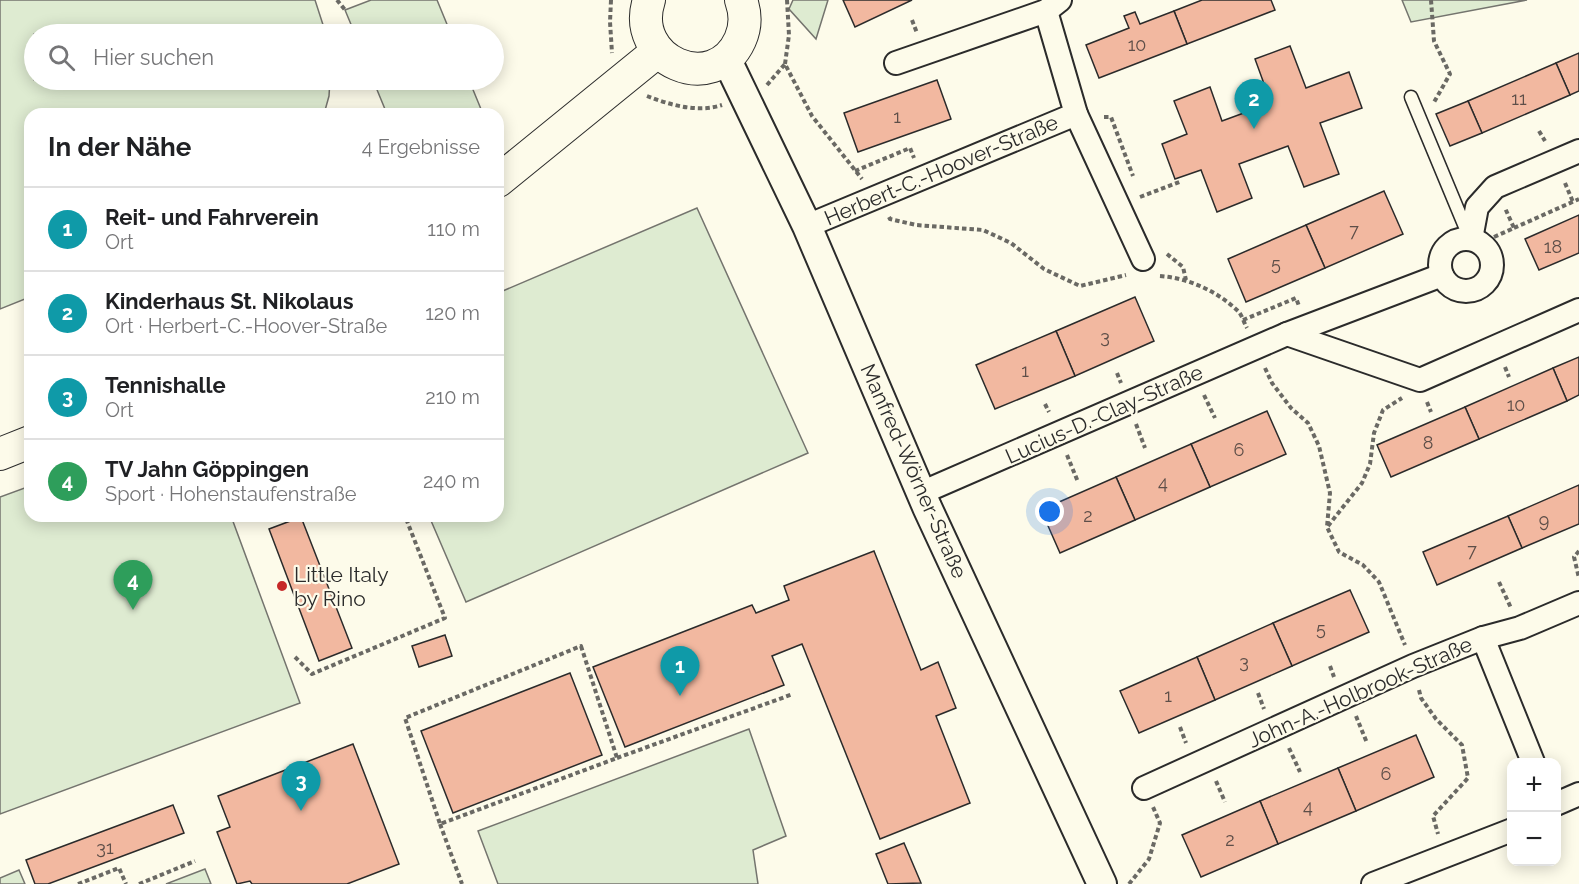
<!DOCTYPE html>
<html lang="de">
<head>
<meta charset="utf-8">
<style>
	:root { --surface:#fff; --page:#f2f2f2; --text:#202124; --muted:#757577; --line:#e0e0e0; --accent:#c62828 }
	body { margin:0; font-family:Raleway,sans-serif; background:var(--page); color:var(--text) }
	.controls { position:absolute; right:18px; bottom:18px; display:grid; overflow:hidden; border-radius:12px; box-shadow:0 3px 15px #0003 }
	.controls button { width:54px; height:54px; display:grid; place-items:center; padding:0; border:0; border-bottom:2px solid var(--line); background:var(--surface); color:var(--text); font:30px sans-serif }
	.you { position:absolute; left:1050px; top:512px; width:21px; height:21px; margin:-15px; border:4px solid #fff; border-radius:50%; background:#1a73e8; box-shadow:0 0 0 9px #1a73e833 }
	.badge { display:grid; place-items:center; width:39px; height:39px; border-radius:50%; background:var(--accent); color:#fff; font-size:20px; font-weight:700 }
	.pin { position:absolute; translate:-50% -50px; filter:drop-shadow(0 2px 3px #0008) }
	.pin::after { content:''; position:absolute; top:32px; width:21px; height:18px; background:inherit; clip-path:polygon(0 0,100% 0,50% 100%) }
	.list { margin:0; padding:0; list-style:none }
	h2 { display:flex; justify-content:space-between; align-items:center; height:78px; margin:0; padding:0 24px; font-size:26px }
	h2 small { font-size:20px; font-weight:400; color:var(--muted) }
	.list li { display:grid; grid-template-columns:39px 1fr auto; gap:18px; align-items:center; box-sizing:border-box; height:84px; padding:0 24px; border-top:2px solid var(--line) }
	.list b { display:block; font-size:22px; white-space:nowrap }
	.list p { margin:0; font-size:20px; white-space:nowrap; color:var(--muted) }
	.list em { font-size:20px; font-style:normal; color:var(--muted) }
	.icon { flex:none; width:33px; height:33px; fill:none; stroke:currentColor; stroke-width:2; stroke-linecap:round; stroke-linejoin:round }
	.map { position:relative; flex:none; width:1579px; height:884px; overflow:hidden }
	.search { position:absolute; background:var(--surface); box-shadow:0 3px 15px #0003; left:24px; top:24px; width:480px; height:66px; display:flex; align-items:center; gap:15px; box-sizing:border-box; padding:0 21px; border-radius:33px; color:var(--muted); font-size:22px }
	.panel { position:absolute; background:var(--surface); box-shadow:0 3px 15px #0003; left:24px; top:108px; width:480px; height:414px; border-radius:18px }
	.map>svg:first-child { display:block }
	.green { fill:#deebd1; stroke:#74746e; stroke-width:1.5 }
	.building { fill:#f2b8a0; stroke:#2b2b2b; stroke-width:1.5 }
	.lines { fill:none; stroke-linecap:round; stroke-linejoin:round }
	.service-casing { stroke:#2b2b2b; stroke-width:15 }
	.minor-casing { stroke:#2b2b2b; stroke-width:26 }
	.tertiary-casing { stroke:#2b2b2b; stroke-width:32 }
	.secondary-casing { stroke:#2b2b2b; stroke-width:34 }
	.path { stroke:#6a6964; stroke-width:4; stroke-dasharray:4.5 3; stroke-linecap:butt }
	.service { stroke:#fdfbea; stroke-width:12 }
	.minor { stroke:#fdfbea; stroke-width:22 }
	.tertiary { stroke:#fdfbea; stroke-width:28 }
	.secondary { stroke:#fdfbea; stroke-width:32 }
	.poi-dot { fill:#c62828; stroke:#fdfbea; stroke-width:2 }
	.labels { text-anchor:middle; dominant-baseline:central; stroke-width:4.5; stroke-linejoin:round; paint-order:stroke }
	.number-label { font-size:18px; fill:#5d4e48 }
	.street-label { font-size:21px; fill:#2b2b2b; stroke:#fdfbea }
	.poi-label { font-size:21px; fill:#2b2b2b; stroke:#fdfbea; text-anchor:start }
</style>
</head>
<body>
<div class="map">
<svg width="1579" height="884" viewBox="0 0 1579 884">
	<rect width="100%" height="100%" fill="#fdfbea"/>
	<g class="green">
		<path d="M0,0H315L326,34H34V80H330L329,96L324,114H30V297L0,309Z"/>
		<path d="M371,0H437L451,34H355L345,10Z"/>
		<path d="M793,0H828L816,39L789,9Z"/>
		<path d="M1402,0H1527L1411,22Z"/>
		<path d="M373,80H469L483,114H387Z"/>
		<path d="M697,208L808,453L466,602L429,516H498V293Z"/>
		<path d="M30,486V516H231L300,703L0,814V497Z"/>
		<path d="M749,729L786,836L753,850L758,884H498L478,831Z"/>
		<path d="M205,869L211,884H166Z"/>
		<path d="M19,870L25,884H0V878Z"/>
	</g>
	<g class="building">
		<path d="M843,0H912L855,27Z"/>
		<path d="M1202,0H1271L1275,10L1187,44L1174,11Z"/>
		<path d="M1174,11L1187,44L1099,78L1086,45L1129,28L1124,16L1135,12L1140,24Z"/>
		<path d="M1290,46L1306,88L1349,72L1362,108L1320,123L1339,174L1304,187L1288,146L1239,164L1252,198L1217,212L1201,170L1175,179L1162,144L1187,134L1174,101L1210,87L1222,121L1271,103L1255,59Z"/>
		<path d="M1579,53V91L1570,95L1556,63Z"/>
		<path d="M1556,63L1570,95L1482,133L1468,101Z"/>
		<path d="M937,80L951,119L858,152L844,113Z"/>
		<path d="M1468,101L1482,133L1450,146L1436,114Z"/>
		<path d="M1384,191L1403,234L1325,268L1306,225Z"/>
		<path d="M1579,215V253L1539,270L1525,239Z"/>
		<path d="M1306,225L1325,268L1246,302L1228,259Z"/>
		<path d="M1135,297L1154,341L1075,376L1056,331Z"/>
		<path d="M1056,331L1075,376L995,409L976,365Z"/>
		<path d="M1579,357V395L1567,401L1553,368Z"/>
		<path d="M1553,368L1567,401L1479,439L1465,407Z"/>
		<path d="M1465,407L1479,439L1391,477L1377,445Z"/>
		<path d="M1267,411L1286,454L1210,487L1191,444Z"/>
		<path d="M1191,444L1210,487L1135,520L1116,477Z"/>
		<path d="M1116,477L1135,520L1060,553L1041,510Z"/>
		<path d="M1579,485V524L1522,548L1508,516Z"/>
		<path d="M1508,516L1522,548L1437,585L1423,552Z"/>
		<path d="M301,517L352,648L319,661L269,529Z"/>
		<path d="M874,551L921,670L938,662L956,708L936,716L970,803L880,839L802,644L772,656L784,685L625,747L593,667L752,605L756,613L789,600L784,586Z"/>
		<path d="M1350,590L1369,632L1292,666L1273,623Z"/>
		<path d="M1273,623L1292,666L1215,700L1197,657Z"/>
		<path d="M445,635L452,656L419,667L412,646Z"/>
		<path d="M1197,657L1215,700L1139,733L1120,691Z"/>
		<path d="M570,673L602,755L453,813L421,731Z"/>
		<path d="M1416,735L1434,777L1356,811L1338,768Z"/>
		<path d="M353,744L399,864L347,884H252L250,881L237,884L217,832L230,827L218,796Z"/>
		<path d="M1338,768L1356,811L1278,844L1260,801Z"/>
		<path d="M1260,801L1278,844L1201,877L1182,835Z"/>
		<path d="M173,805L184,833L48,884H35L26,860Z"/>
		<path d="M904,843L921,883L888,884L876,854Z"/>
	</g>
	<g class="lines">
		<g class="service-casing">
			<path id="service" d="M1411,97L1468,234"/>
		</g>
		<g class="minor-casing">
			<g id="minor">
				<path d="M896,63L1046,11L1060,0"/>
				<path d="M1076,114L1143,259"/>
				<path d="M807,226L1076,114L1046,11"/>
				<path d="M1471,239L1477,207L1495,187L1579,151"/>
				<circle cx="1466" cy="265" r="26"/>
				<path d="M1287,334L1420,380L1579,310"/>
				<path d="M921,493L1287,334L1442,275"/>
				<path d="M1483,638L1533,762"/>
				<path d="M1144,788L1413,666L1483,638L1520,628L1579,603"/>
				<path d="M1556,804L1579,794"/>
				<path d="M1373,884L1512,830"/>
			</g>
		</g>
		<g class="tertiary-casing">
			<path id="tertiary" d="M726,58L807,226L927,507L1102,884"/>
		</g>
		<g class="secondary-casing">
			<g id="secondary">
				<path d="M649,0C629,61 714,97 740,40C746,27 746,14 741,0"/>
				<path d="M498,181L658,51"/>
				<path d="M0,454L30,442"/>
			</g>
		</g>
		<g class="path">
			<path d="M337,0L345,10"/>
			<path d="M611,0L610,22L612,53"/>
			<path d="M1431,0L1434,41L1450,74L1433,104"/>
			<path d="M912,20L917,33"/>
			<path d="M785,64L789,35L787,0"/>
			<path d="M767,85L785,64L812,116L862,179"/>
			<path d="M647,96C670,105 698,113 722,105"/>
			<path d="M1104,117H1111L1133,176"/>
			<path d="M1539,131L1545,141"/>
			<path d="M855,171L910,148L914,158"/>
			<path d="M1565,183L1573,202"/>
			<path d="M1140,197L1182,181"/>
			<path d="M889,217L890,219L916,225L983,230L1011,243L1044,269L1080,286L1126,275"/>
			<path d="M1514,228L1579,199"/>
			<path d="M1494,237L1514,228L1505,208"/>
			<path d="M1167,254L1183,267L1186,280"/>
			<path d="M1160,276C1188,278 1217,291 1238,311C1242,315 1244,323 1247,328"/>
			<path d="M1243,320L1296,298L1299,306"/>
			<path d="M1505,367L1509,377"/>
			<path d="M1265,368L1272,383L1291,408L1308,423L1319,446L1330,493L1327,527L1339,552L1363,565L1379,582L1405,645"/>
			<path d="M1117,373L1121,383"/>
			<path d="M1204,395L1215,418"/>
			<path d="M1427,402L1431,412"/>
			<path d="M1045,404L1049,412"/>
			<path d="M1136,424L1145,448"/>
			<path d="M1067,455L1078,482"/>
			<path d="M1328,526L1362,483L1370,464L1374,433L1383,410L1402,398"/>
			<path d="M1579,551L1574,557L1579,578"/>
			<path d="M1499,582L1511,608"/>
			<path d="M581,646L617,758L440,824L405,718Z"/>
			<path d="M295,657L312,674L445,618L405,516"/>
			<path d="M1330,666L1334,677"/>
			<path d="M1419,690L1421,698L1436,719L1462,745L1468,778L1433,816L1438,834"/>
			<path d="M1258,693L1264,709"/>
			<path d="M1356,716L1367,743"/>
			<path d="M1180,727L1186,743"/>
			<path d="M1289,748L1300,772"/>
			<path d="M617,758L793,694"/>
			<path d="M1216,781L1225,802"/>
			<path d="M440,824L462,884"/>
			<path d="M78,884L119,868L126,884"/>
			<path d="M139,884L195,861"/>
			<path d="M1129,884L1149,859L1160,823L1153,807"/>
		</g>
		<use href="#service" class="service"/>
		<use href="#minor" class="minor"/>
		<use href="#tertiary" class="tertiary"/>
		<use href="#secondary" class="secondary"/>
	</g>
	<circle class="poi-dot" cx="282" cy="586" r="6"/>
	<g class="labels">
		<g class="number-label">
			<text x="1137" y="44">10</text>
			<text x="1519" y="98">11</text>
			<text x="897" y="116">1</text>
			<text x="1354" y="230">7</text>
			<text x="1553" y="246">18</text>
			<text x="1276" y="263">5</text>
			<text x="1105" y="336">3</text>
			<text x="1025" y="370">1</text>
			<text x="1516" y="404">10</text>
			<text x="1428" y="442">8</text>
			<text x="1239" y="449">6</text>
			<text x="1163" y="482">4</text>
			<text x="1088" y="515">2</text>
			<text x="1544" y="520">9</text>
			<text x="1472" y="550">7</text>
			<text x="1321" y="628">5</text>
			<text x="1244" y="661">3</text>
			<text x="1168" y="695">1</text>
			<text x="1386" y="773">6</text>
			<text x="1308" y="806">4</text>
			<text x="1230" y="839">2</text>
			<text x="105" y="847">31</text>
		</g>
		<g class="street-label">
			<text transform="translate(941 170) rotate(-23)">Herbert-C.-Hoover-Straße</text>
			<text transform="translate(1104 414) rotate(-24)">Lucius-D.-Clay-Straße</text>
			<text transform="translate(914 471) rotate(66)">Manfred-Wörner-Straße</text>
			<text transform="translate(1360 692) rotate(-24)">John-A.-Holbrook-Straße</text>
		</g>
		<g class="poi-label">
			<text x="294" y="574">Little Italy<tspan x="294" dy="24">by Rino</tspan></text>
		</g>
	</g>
</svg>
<div class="controls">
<button>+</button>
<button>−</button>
</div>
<div class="you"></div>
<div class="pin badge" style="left:680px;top:696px;background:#0f9aa8">1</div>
<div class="pin badge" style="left:1254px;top:129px;background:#0f9aa8">2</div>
<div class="pin badge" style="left:301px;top:811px;background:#0f9aa8">3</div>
<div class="pin badge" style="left:133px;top:610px;background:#2e9e5b">4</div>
<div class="search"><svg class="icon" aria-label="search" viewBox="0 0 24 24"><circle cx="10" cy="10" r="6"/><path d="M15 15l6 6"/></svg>Hier suchen</div>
<section class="panel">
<h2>In der Nähe<small>4 Ergebnisse</small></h2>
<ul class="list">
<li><span class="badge" style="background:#0f9aa8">1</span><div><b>Reit- und Fahrverein</b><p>Ort</p></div><em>110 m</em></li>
<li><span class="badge" style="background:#0f9aa8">2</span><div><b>Kinderhaus St. Nikolaus</b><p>Ort · Herbert-C.-Hoover-Straße</p></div><em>120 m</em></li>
<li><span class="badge" style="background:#0f9aa8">3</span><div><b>Tennishalle</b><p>Ort</p></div><em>210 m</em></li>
<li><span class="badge" style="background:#2e9e5b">4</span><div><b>TV Jahn Göppingen</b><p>Sport · Hohenstaufenstraße</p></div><em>240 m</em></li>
</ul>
</section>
</div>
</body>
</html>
